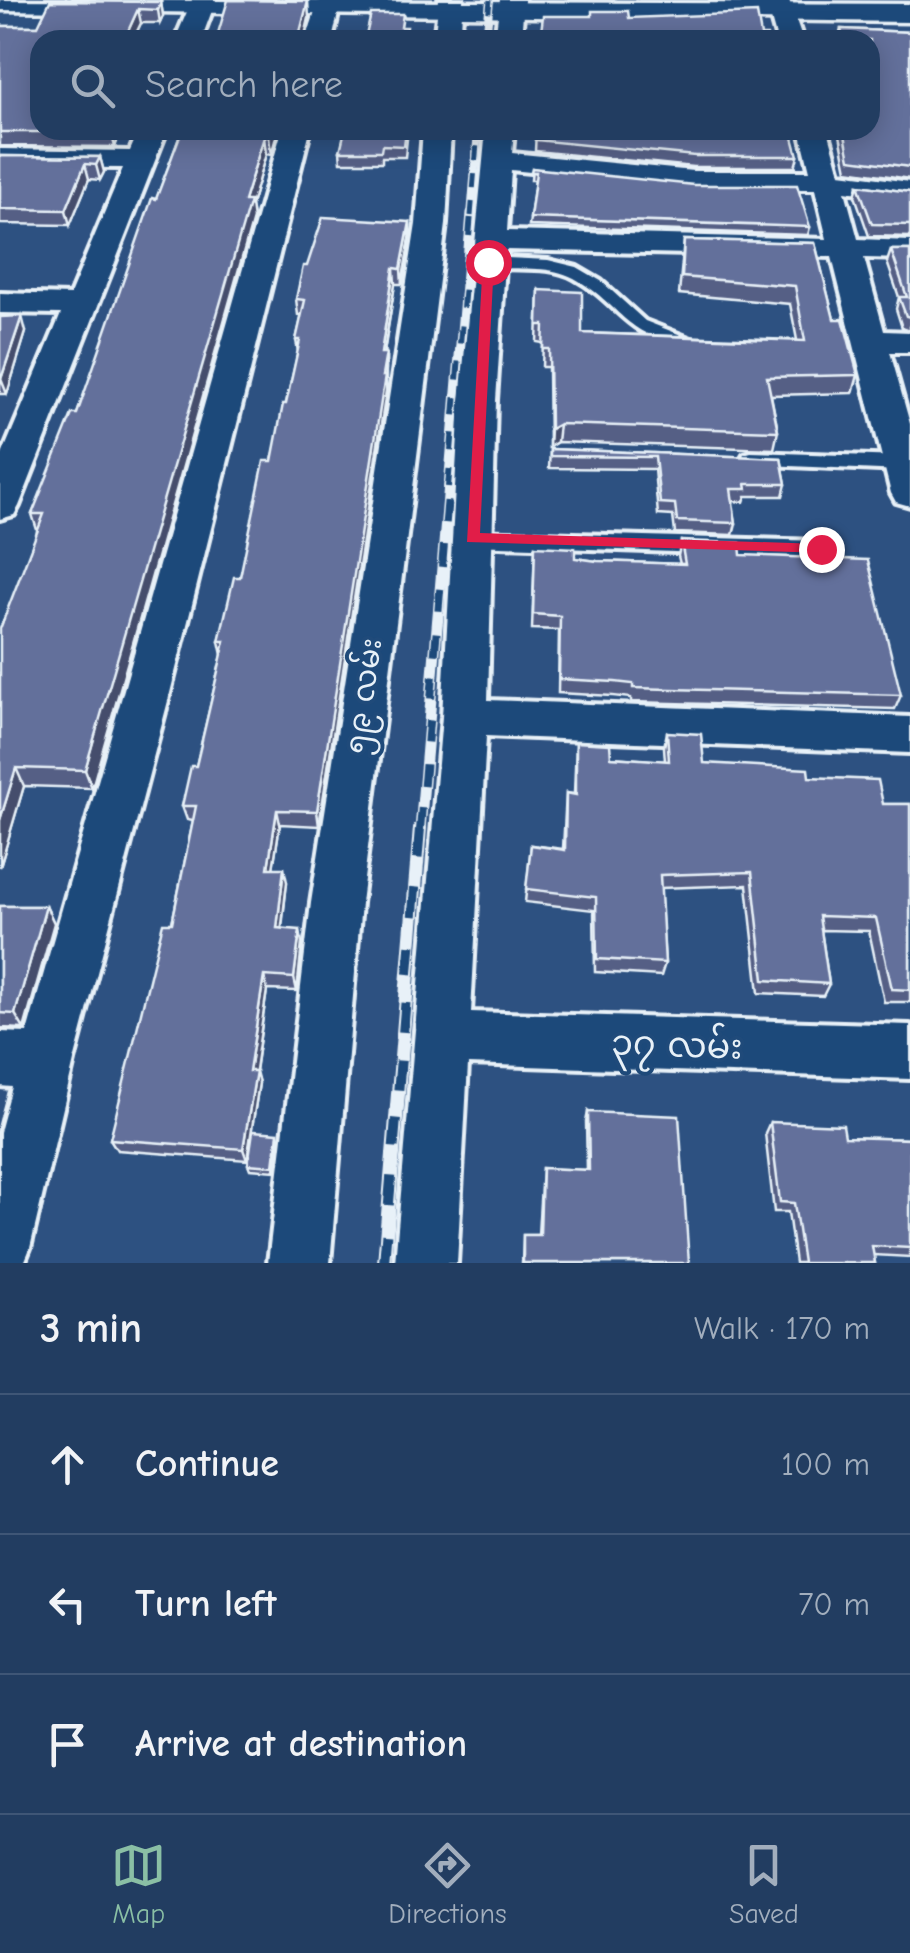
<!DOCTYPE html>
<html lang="en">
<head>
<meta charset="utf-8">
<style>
	:root { --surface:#223d61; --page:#2a4467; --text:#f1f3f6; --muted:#a2aebd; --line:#3f5676; --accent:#8abfa5 }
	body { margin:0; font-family:"Comic Neue","Noto Sans Myanmar",sans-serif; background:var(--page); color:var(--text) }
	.stop { position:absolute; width:30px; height:30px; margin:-22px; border:8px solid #e11d48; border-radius:50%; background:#fff }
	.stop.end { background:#e11d48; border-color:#fff; box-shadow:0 2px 10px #0008 }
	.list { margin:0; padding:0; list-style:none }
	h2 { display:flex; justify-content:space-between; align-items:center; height:130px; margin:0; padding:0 40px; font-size:42px }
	h2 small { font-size:32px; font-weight:400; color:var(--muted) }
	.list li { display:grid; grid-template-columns:65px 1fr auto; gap:30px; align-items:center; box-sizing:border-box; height:140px; padding:0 40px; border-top:2px solid var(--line) }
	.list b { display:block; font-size:38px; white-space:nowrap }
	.list em { font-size:32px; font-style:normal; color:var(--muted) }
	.icon { flex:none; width:55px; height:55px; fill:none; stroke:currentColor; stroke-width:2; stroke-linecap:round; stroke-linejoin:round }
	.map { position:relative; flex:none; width:910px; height:1263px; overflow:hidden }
	.search { position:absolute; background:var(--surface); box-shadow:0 5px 25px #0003; left:30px; right:30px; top:30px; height:110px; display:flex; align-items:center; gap:25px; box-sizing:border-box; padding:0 35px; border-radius:30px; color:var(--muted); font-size:38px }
	.sheet { height:550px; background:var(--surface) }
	nav { display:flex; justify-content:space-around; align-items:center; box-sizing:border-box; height:140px; border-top:2px solid var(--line); background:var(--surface); font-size:28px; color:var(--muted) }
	nav a { display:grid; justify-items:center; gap:5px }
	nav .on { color:var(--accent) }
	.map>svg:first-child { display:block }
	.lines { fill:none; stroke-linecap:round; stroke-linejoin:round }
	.lane-casing { stroke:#e8f1f8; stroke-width:8 }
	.street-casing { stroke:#e8f1f8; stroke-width:8 }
	.primary-casing { stroke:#e8f1f8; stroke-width:7 }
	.lane { fill:#1f4a7a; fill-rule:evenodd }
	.street { fill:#1f4a7a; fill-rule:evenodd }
	.primary { fill:#1f4a7a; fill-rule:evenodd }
	.rail-far3-casing { stroke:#e8f1f8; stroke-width:8 }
	.rail-far2-casing { stroke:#e8f1f8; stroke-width:9 }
	.rail-far1-casing { stroke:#e8f1f8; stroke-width:11 }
	.rail-casing { stroke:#e8f1f8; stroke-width:14 }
	.rail-far3 { stroke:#1f4a7a; stroke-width:5; stroke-dasharray:14; stroke-linecap:butt }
	.rail-far2 { stroke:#1f4a7a; stroke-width:6; stroke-dasharray:18; stroke-linecap:butt }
	.rail-far1 { stroke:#1f4a7a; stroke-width:8; stroke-dasharray:22; stroke-linecap:butt }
	.rail { stroke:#1f4a7a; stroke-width:10; stroke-dasharray:29; stroke-linecap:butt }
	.wall { fill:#555f85; stroke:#e8f1f8; stroke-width:2.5 }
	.shaded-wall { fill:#454e6c; stroke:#e8f1f8; stroke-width:2.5 }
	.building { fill:#636f9b; stroke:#e8f1f8; stroke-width:2.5 }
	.route { fill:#e11d48 }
	.labels { text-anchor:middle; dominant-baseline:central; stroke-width:8; stroke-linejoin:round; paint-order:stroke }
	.street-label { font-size:30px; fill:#e8f1f8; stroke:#1f4a7a }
	.near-street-label { font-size:35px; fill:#e8f1f8; stroke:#1f4a7a }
</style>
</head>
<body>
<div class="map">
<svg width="910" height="1263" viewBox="0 0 910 1263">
	<rect width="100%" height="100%" fill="#2d5181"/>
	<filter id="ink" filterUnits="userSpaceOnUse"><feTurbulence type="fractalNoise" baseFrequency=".01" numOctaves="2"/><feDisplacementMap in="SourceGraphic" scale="20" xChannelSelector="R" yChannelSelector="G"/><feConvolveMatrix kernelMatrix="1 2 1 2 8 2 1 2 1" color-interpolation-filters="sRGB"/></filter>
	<g filter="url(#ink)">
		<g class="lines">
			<g class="lane-casing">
				<g id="lane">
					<path d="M488,257L548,260L577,267L601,281L645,321L694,340L685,345C623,336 621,304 574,278C547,263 512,272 482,266V258Z"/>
					<path d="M751,452L902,457L909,459L910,467L902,471L744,464L741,459L744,454Z"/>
					<path d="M472,531L821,541L832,549L821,557L472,545L461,538Z"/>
				</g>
			</g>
			<g class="street-casing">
				<g id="street">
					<path d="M192,0H216L201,40H175Z"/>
					<path d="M319,0H337L340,5L332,40H306Z"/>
					<path d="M439,0H463L460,40H434Z"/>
					<path d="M500,0H524L521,40H495Z"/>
					<path d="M766,1L789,0L803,40H777Z"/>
					<path d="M139,130H167L19,506L14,515L0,519V460L61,314L0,313V293L70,295L123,168L0,167V149L130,151Z"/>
					<path d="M282,130H310L170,693L74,1061L30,1248L24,1263H0V1132L12,1087L0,1086V1032L27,1033Z"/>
					<path d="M423,130H451L446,224L361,903L330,1263H268L311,903L416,224Z"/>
					<path d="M486,130H514L512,153L693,171H810L800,130H828L840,173L910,182V200L845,191L858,239L910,241V259L864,258L884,331L910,332V352H890L910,424V506L896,502L891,493L832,257L506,250L496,400L488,700L910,717V753L486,736L471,1012L910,1025V1079L468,1064L457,1263H395L442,717L460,400ZM511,170L693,189H815L827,239L507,231Z"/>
				</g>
			</g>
			<g class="primary-casing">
				<path id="primary" d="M0,0L910,4V22L0,10Z"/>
			</g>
			<use href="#lane" class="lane"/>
			<use href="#street" class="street"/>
			<use href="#primary" class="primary"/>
			<g class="rail-far3-casing">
				<g id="rail-far3">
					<path d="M486,40L490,0"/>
					<path d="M471,216L478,130"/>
				</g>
			</g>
			<g class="rail-far2-casing">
				<path id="rail-far2" d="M448,487L471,213"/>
			</g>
			<g class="rail-far1-casing">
				<path id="rail-far1" d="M420,830L449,484"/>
			</g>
			<g class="rail-casing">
				<path id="rail" d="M384,1263L420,828"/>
			</g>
			<use href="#rail-far3" class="rail-far3"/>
			<use href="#rail-far2" class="rail-far2"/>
			<use href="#rail-far1" class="rail-far1"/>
			<use href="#rail" class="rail"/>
		</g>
		<g class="wall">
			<path d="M161,2L163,16L160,23H141L133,40H40V130H121L115,147L0,146V26H38Z"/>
			<path d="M841,29L910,32V179L847,170L839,130H870V40H838Z"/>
			<path d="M182,130H278L271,155L266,154L251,205L253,219L92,788L24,786L0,867L37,530L32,514L77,414Z"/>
			<path d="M408,130L405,157H382V162H341L340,151Z"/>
			<path d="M536,130L798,156L795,167H693L535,151Z"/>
			<path d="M0,156L100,157L104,172L100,180L89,179L70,225L0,224Z"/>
			<path d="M532,168L810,227L808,235L529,226L535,180H531Z"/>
			<path d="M858,185L910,192V237L869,236L855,196Z"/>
			<path d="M410,222V238L402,284H395L384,353H386V392L319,826L280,824L273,868L287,882L282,928L302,943L297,991L267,990L255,1071L259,1083L247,1160L117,1150L110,1139L172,923L193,821L187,820L182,806L196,766L222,655L219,641L240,577L272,461L298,352L296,340L302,315H298L296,299L307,266Z"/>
			<path d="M684,240L815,243L834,319L858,375L853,393L771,395L778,431L774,449L557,442L549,447L548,367H542L543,343L537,342L539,290L582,333L797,340L790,304L679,294Z"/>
			<path d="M891,250H910V331L902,328L896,309L899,297L887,262Z"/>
			<path d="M0,317L26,332L7,394H0Z"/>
			<path d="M550,449L781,458L786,484L783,496H746L744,502L732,501L736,523L733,535L675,533L673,516L658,515L654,469L549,468Z"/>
			<path d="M681,541L741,555L901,695L895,709L631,702V698L613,696L558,693L559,630L532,629L535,546L575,558L597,561L680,564L678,556Z"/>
			<path d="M667,732L704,763L809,777L883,804H910V1002H884L869,931L821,930L829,984L823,996L759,993L747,885L660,888L665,963L661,976L595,972L594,910L525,902L531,845L563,849L566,793L574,794L576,742L611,757L665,761L664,747Z"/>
			<path d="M0,906H46L54,923L24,1029L0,1028Z"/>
			<path d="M588,1112L689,1263H522L523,1235H538L542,1168L587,1170L586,1122Z"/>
			<path d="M770,1122L845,1137L910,1139V1257L874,1255L875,1263H795L788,1212H774L765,1133Z"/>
			<path d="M279,1138L275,1171L250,1169L248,1164Z"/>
		</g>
		<g class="shaded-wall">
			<path d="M308,1L309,18L304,40H298Z"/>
			<path d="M161,2L163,16L160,23L158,10Z"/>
			<path d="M138,9L141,23L133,40H124Z"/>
			<path d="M112,130H121L115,147L111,132Z"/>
			<path d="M271,130H278L271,155L269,137Z"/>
			<path d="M264,137L266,154L251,205L253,219L92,788L85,770L244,201Z"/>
			<path d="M100,157L104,172L100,180L96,165Z"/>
			<path d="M85,164L89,179L70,225L66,210Z"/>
			<path d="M410,222V238L402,284L401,269Z"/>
			<path d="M394,268L395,284L381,369V353Z"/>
			<path d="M22,316L26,332L7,394L1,379Z"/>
			<path d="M386,353V369L384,387L385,376L386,392L319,826L317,811Z"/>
			<path d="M559,424L557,442L549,447L550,429Z"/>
			<path d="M16,768L24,786L0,867V820Z"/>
			<path d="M277,810L280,824L271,882L268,868Z"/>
			<path d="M284,868L287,882L280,942L277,928Z"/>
			<path d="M46,906L54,923L24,1029L15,1014Z"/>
			<path d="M300,930L302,943L297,991L294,978Z"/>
			<path d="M264,976L267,990L253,1083L249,1071Z"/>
			<path d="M256,1071L259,1083L247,1160L243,1149Z"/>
			<path d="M278,1133L279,1138L275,1171L274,1166Z"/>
		</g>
		<g class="building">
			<path d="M228,0L308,1L298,40H216Z"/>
			<path d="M50,1L161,2L158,10L138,9L124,40H40V130H112L111,132H0V26H38Z"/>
			<path d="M592,11H628L629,18L757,13L761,36H767L768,40H540L543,16H592Z"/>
			<path d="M371,14H403L401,27H407L405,40H365Z"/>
			<path d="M841,29L910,32V167L850,159L844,130H870V40H843Z"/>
			<path d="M182,130H271L269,137H264L244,201H250L85,770L16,768L0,820V629L44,514H32L72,414H77L152,198L156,199Z"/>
			<path d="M345,130H406L404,146L382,145L381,151H340Z"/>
			<path d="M536,130H791L798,156H695L535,140Z"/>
			<path d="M0,156L100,157L96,165L85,164L66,210L0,209Z"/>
			<path d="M532,168L694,185H797L810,227L530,218L536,172H531Z"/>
			<path d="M858,185L910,192V225L872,224Z"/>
			<path d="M323,217L410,222L401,269L394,268L381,353H386L382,376H385L317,811L277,810L268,868H284L277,928L300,930L294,978L264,976L249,1071H256L243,1149L110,1139L163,923H172L196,806H182L191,766H196L225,641H219L234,577H240L264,461H272L283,404H286L300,340H296L305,300L296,299L303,266H307Z"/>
			<path d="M684,240L815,243L834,319H843L858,375L767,377L778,431L559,424L550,429L549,349H543L544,325H538L539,290L582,292V333L805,341L795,286L682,277Z"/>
			<path d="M891,250H910V317L906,316L899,297H907Z"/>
			<path d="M22,316L1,379H0V317Z"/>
			<path d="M550,449L781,458L786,484H746L747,489H731L736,523L677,521L675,504L660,503L655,457L550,456Z"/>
			<path d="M681,541L740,543L741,555L868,560L901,695L633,688V684L615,682L559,679L560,616L533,614L535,546L575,548V558L597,561L685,564Z"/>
			<path d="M667,732L701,734L704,763L808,769L809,777L878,780L883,804H910V990L892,989L876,918L819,916L829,984L764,980L752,872L660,875L665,963L597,959L596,897L526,889L531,845L565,850L566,793L576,795V742L610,744L611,757L669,761Z"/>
			<path d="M0,906H46L15,1014L0,1013Z"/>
			<path d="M588,1112L679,1116L689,1263H523V1235H540L542,1168L589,1170Z"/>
			<path d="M770,1122L843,1125L845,1137L910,1139V1248L872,1246L875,1263H803L794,1203L780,1202Z"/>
			<path d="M253,1131L278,1133L274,1166L248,1164Z"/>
		</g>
	</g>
	<path class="route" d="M483,260L494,262L480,533L821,544L826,545V553L467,542Z"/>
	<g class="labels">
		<g class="street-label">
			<text transform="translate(364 696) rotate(-82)">၅၉ လမ်း</text>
		</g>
		<g class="near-street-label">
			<text transform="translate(677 1045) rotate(2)">၃၇ လမ်း</text>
		</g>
	</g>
</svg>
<div class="stop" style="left:488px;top:262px"></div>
<div class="stop end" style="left:821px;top:549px"></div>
<div class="search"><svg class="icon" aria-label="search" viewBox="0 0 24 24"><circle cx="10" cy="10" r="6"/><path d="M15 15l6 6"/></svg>Search here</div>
</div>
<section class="sheet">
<h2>3 min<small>Walk · 170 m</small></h2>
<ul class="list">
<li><svg class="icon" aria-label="ahead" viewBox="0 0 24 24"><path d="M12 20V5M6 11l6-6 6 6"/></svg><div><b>Continue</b></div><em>100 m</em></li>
<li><svg class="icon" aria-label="left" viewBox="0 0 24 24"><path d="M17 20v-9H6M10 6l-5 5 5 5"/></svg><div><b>Turn left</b></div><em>70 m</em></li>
<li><svg class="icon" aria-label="arrive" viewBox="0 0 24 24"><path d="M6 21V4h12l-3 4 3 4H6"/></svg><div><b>Arrive at destination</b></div></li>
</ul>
</section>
<nav>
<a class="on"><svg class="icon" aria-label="map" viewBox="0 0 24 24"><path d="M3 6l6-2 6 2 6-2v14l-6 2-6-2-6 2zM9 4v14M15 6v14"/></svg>Map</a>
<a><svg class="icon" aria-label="directions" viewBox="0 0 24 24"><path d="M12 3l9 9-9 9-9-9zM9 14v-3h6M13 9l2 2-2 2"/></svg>Directions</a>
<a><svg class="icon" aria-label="saved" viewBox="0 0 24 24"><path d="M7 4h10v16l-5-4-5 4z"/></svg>Saved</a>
</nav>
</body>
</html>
